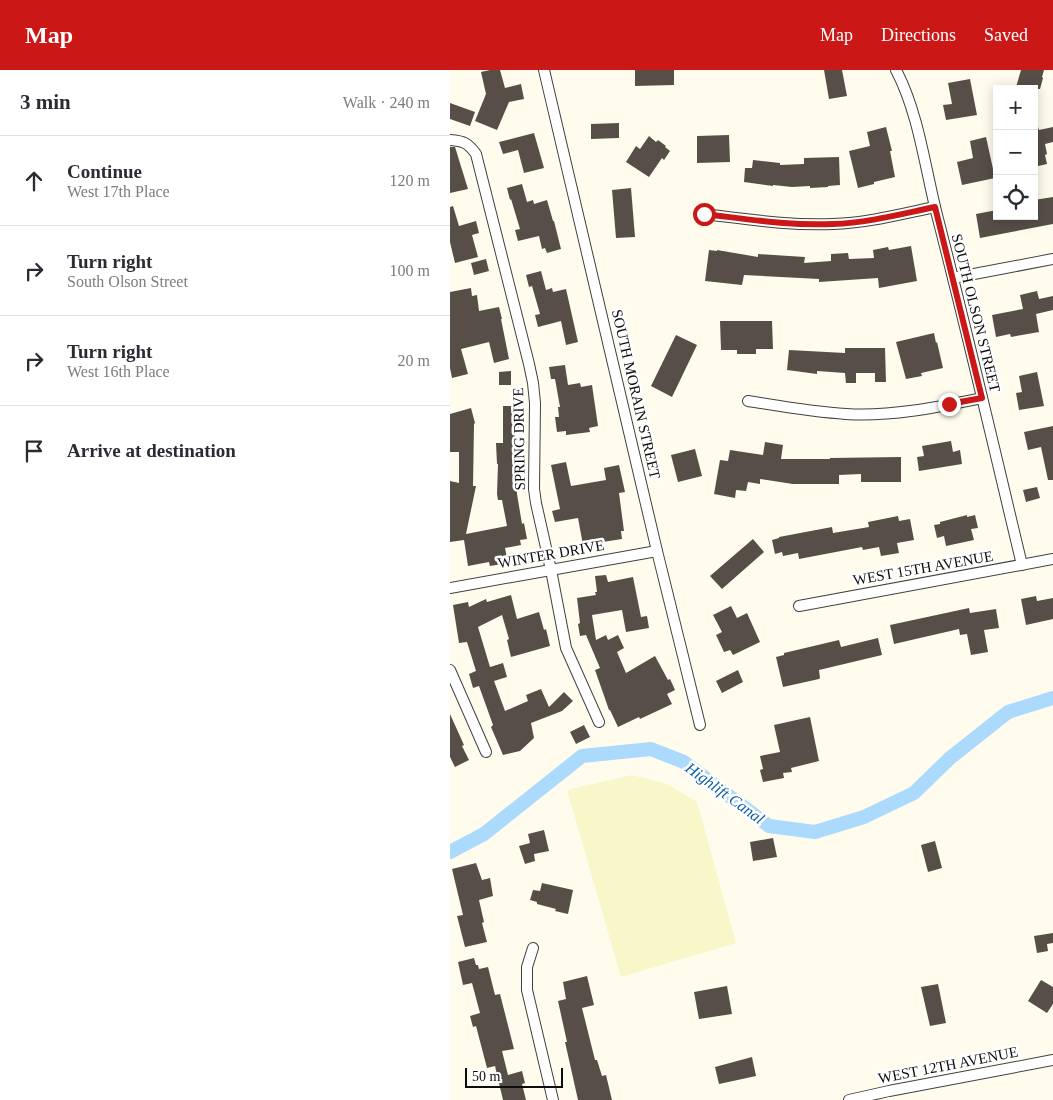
<!DOCTYPE html>
<html lang="en">
<head>
<meta charset="utf-8">
<style>
	:root { --surface:#fff; --page:#f7f7f7; --text:#2b2b33; --muted:#7c7c81; --line:#e1e1e2; --accent:#cb1817 }
	body { margin:0; font-family:Georgia,serif; background:var(--page); color:var(--text) }
	.controls { position:absolute; right:15px; top:15px; display:grid; overflow:hidden; border-radius:0px; box-shadow:0 2px 12px #0003 }
	.controls button { width:45px; height:45px; display:grid; place-items:center; padding:0; border:0; border-bottom:1px solid var(--line); background:var(--surface); color:var(--text); font:25px sans-serif }
	.scale { position:absolute; left:15px; bottom:12px; width:98px; box-sizing:border-box; padding-left:5px; border:2px solid #0d0d0d; border-top:0; font-size:14px; line-height:18px; white-space:nowrap; color:#0d0d0d; -webkit-text-stroke:4px #fff; paint-order:stroke }
	.stop { position:absolute; width:15px; height:15px; margin:-11px; border:4px solid #cb1817; border-radius:50%; background:#fff }
	.stop.end { background:#cb1817; border-color:#fff; box-shadow:0 1px 5px #0008 }
	.list { margin:0; padding:0; list-style:none }
	h2 { display:flex; justify-content:space-between; align-items:center; height:65px; margin:0; padding:0 20px; font-size:21px }
	h2 small { font-size:16px; font-weight:400; color:var(--muted) }
	.list li { display:grid; grid-template-columns:32px 1fr auto; gap:15px; align-items:center; box-sizing:border-box; height:90px; padding:0 20px; border-top:1px solid var(--line) }
	.list b { display:block; font-size:19px; white-space:nowrap }
	.list p { margin:0; font-size:16px; white-space:nowrap; color:var(--muted) }
	.list em { font-size:16px; font-style:normal; color:var(--muted) }
	.icon { flex:none; width:28px; height:28px; fill:none; stroke:currentColor; stroke-width:2; stroke-linecap:round; stroke-linejoin:round }
	.map { position:relative; flex:none; width:603px; height:1030px; overflow:hidden }
	header { display:flex; align-items:center; gap:30px; box-sizing:border-box; height:70px; padding:0 25px; background:var(--accent); color:#fff }
	header strong { font-size:24px }
	nav { display:flex; gap:28px; margin-inline-start:auto; font-size:18px }
	main { display:flex }
	aside { flex:1; background:var(--surface) }
	.map>svg:first-child { display:block }
	.farmland { fill:#f8f7c9 }
	.lines { fill:none; stroke-linecap:round; stroke-linejoin:round }
	.canal { stroke:#abdafc; stroke-width:14 }
	.building { fill:#574e48 }
	.street-casing { stroke:#404040; stroke-width:12 }
	.street { stroke:#fff; stroke-width:10 }
	.route { stroke:#cb1817; stroke-width:6 }
	.labels { text-anchor:middle; dominant-baseline:central; stroke-width:5; stroke-linejoin:round; paint-order:stroke }
	.street-label { font-size:15px; fill:#0d0d0d; stroke:#fff }
	.water-label { font-size:16px; font-style:italic; fill:#0a5cab; stroke:#fff }
</style>
</head>
<body>
<header>
<strong>Map</strong>
<nav><a>Map</a><a>Directions</a><a>Saved</a></nav>
</header>
<main>
<aside>
<h2>3 min<small>Walk · 240 m</small></h2>
<ul class="list">
<li><svg class="icon" aria-label="ahead" viewBox="0 0 24 24"><path d="M12 20V5M6 11l6-6 6 6"/></svg><div><b>Continue</b><p>West 17th Place</p></div><em>120 m</em></li>
<li><svg class="icon" aria-label="right" viewBox="0 0 24 24"><path d="M7 20v-9h11M14 6l5 5-5 5"/></svg><div><b>Turn right</b><p>South Olson Street</p></div><em>100 m</em></li>
<li><svg class="icon" aria-label="right" viewBox="0 0 24 24"><path d="M7 20v-9h11M14 6l5 5-5 5"/></svg><div><b>Turn right</b><p>West 16th Place</p></div><em>20 m</em></li>
<li><svg class="icon" aria-label="arrive" viewBox="0 0 24 24"><path d="M6 21V4h12l-3 4 3 4H6"/></svg><div><b>Arrive at destination</b></div></li>
</ul>
</aside>
<div class="map">
<svg width="603" height="1030" viewBox="0 0 603 1030">
	<rect width="100%" height="100%" fill="#fffced"/>
	<path class="farmland" d="M182,705L217,714L247,732L286,873L171,907L117,720Z"/>
	<g class="lines">
		<path class="canal" d="M0,782L34,764L132,686L201,679L234,692L319,756L365,762L414,747L464,723L500,688L558,642L603,628"/>
	</g>
	<g class="building">
		<path d="M40,0H50L55,18L71,14L74,29L59,32L47,60L25,51L36,24L31,2Z"/>
		<path d="M185,0H224V15L185,16Z"/>
		<path d="M374,0H392L397,26L379,29Z"/>
		<path d="M571,0H594L592,7L593,8L590,19H572L566,17Z"/>
		<path d="M520,9L527,45L496,50L493,35L502,34L498,13Z"/>
		<path d="M0,33L25,42L20,56L0,49Z"/>
		<path d="M169,53V68L141,69V54Z"/>
		<path d="M436,57L442,81H440L445,107L424,112V114L408,118L399,81L420,76L417,62Z"/>
		<path d="M584,57H588L589,60L603,57V72L595,74L597,84L595,85L597,94L584,97Z"/>
		<path d="M84,63L94,98L74,103L68,80L53,84L49,72Z"/>
		<path d="M279,65L280,92L247,93V66Z"/>
		<path d="M199,66L206,72L208,70L216,76L215,77L220,81L214,90L212,88L199,107L176,92L186,76L190,79Z"/>
		<path d="M536,67L545,108L512,115L507,92L523,88L520,71Z"/>
		<path d="M0,77H5L18,119L0,123Z"/>
		<path d="M389,87L390,115L378,116V117L360,118V116L342,117L323,115V116L294,112L295,98H302L303,90L330,93V95L354,94V88Z"/>
		<path d="M72,114L77,132L83,130L84,134L97,130L103,151H104L111,179L97,183L95,178L92,179L89,166L68,171L65,160L70,159L61,129L60,130L57,118Z"/>
		<path d="M181,118L185,167L166,168L162,120Z"/>
		<path d="M603,127V154L530,168L526,144L547,140V146H584V130Z"/>
		<path d="M3,136L9,156L26,151L29,163L22,165L28,187L5,193L0,172V137Z"/>
		<path d="M461,176L467,211L429,218L428,208L369,212V209L294,205L292,215L255,211L259,180L267,181V180L308,187V184L355,187L354,193L381,191V184L398,183L399,189L424,188L423,180L438,177L439,180Z"/>
		<path d="M36,189L39,201L24,205L21,193Z"/>
		<path d="M91,201L96,220L102,218L103,222L116,219L128,272L116,275L111,251L88,257L85,245L90,244L82,216L79,217L76,205Z"/>
		<path d="M21,218L22,226L27,225L29,241L49,237L52,249H51L59,289L44,293L39,272L11,279L18,304L2,308L0,298V222Z"/>
		<path d="M587,221L589,229L603,226V240L586,244L589,262L561,267L560,264L546,267L542,245L573,239L570,225Z"/>
		<path d="M270,251H322L323,279H306V284H287V280H271Z"/>
		<path d="M484,263L486,273L487,272L493,298L471,303L472,306L456,309L446,272Z"/>
		<path d="M226,265L247,275L222,327L201,316Z"/>
		<path d="M395,278H435L436,312H425V303H406V313H396L395,303L367,301V304L337,300L339,280L395,283Z"/>
		<path d="M115,295L118,315L130,313L131,317L142,315L148,356L139,358L140,362L116,365V361L107,362L105,347H109L108,337H110L105,309H101L99,297Z"/>
		<path d="M61,301V315H49V302Z"/>
		<path d="M587,302L594,336L569,340L566,323L572,322L569,306Z"/>
		<path d="M53,336H70V348H69V363H65L66,396H67V424L72,454L74,453L77,469L70,470L71,475L55,478L58,493L40,496L39,492L18,496L14,470L0,472V411L9,413V382H0V344L21,338L25,353L24,354L23,416H26L16,464L57,456L52,430H48L47,424L48,394H47L46,373H53Z"/>
		<path d="M603,356V410H598L591,377L578,380L574,362Z"/>
		<path d="M501,371L503,382L510,380L512,394L469,401L467,387L474,386L472,376Z"/>
		<path d="M315,372L333,375L331,389H380V388L451,387V412H411V404L389,405V414H343L310,409V414L298,412L296,421L286,420L285,428L264,424L270,390L278,391L280,380L313,385Z"/>
		<path d="M245,379L252,406L228,412L221,385Z"/>
		<path d="M116,392L121,416L156,410L154,398L169,395L175,422L169,423L174,461H171L172,469L133,475L128,448L105,452L102,441L110,439L101,395Z"/>
		<path d="M587,417L590,428L576,432L573,420Z"/>
		<path d="M517,445V447L525,445L528,458L521,459L524,470L496,476L494,466L487,468L484,455L490,454V452Z"/>
		<path d="M448,446L449,451L460,449L464,470L447,473L449,483L431,486L429,477L413,480L412,477L349,489L348,483L333,486L332,482L325,484L322,470L329,468V467L382,457L383,463L419,457L418,452Z"/>
		<path d="M303,469L314,482L272,519L260,506Z"/>
		<path d="M156,505L158,512L183,507L191,547L197,546L199,558L176,562L172,540L142,545L146,570L156,565L158,570L168,565L174,578L167,582L176,603L205,586L218,610L220,609L225,620L217,624L222,634L190,649L189,647L168,657L160,640H159L145,600L150,598L136,565L130,566L128,554L130,553L127,528L146,525L145,522H147L145,506Z"/>
		<path d="M61,525L67,549L89,542L94,560L96,559L100,576L61,587L57,570L59,569L52,545L28,557L40,597L53,593L57,607L44,611L55,641L78,631L76,625L91,619L99,637L114,622L123,631L112,641L81,653L84,668L70,681L53,685L41,657L43,655L29,616L23,618L19,604L26,601L17,572L9,573L3,535L18,532L19,537L36,529L37,532Z"/>
		<path d="M586,526L587,531L603,528V549L576,555L571,529Z"/>
		<path d="M281,536L287,548L297,543L310,572L283,585L280,580L274,582L266,565L272,562L263,545Z"/>
		<path d="M519,538L520,543L546,539L549,558L534,560L538,582L521,585L517,564L510,565L509,559L444,574L440,555Z"/>
		<path d="M428,568L432,585L369,600L370,608L369,609L333,617L326,587L334,585V583L389,570L391,577Z"/>
		<path d="M288,600L293,612L272,623L266,611Z"/>
		<path d="M0,644L14,675L12,676L19,690L5,697L0,687Z"/>
		<path d="M360,647L369,691L341,698L342,702L333,703L334,708L313,712L310,700L313,699L310,686L330,682L324,655Z"/>
		<path d="M134,655L140,667L126,674L120,662Z"/>
		<path d="M94,760L99,781L84,784L85,791L75,794L69,776L80,773L78,764Z"/>
		<path d="M323,768L327,787L303,791L300,772Z"/>
		<path d="M485,771L492,798L478,802L471,775Z"/>
		<path d="M26,793L32,810L40,808L43,826L29,830L34,852L32,853L37,872L15,877L7,846L13,845L2,799Z"/>
		<path d="M92,813L123,820L118,844L105,841L106,839L87,834V832L80,830L83,820L90,821Z"/>
		<path d="M603,863V873L597,874L598,881L587,883L584,866Z"/>
		<path d="M24,888L26,895H28L29,899L38,897L45,925L50,924L64,979L52,981L58,1005L72,1001L75,1013L72,1014L76,1030H53L45,996L37,998L26,956L23,957L20,946L30,943L22,913L13,915L8,892Z"/>
		<path d="M137,906L144,935L132,938L145,990H147L152,1006L156,1005L162,1030H128L115,972H117L108,931L116,929L113,912Z"/>
		<path d="M591,910L603,917V934L597,943L578,931Z"/>
		<path d="M488,914L496,953L480,956L471,917Z"/>
		<path d="M277,916L282,944L249,949L244,922Z"/>
		<path d="M302,987L306,1006L269,1014L265,997Z"/>
	</g>
	<g class="lines">
		<g class="street-casing">
			<g id="street">
				<path d="M94,0L207,481L250,655"/>
				<path d="M446,0C469,44 475,98 487,145C517,261 544,378 572,495"/>
				<path d="M0,70C14,71 18,73 26,84L79,294L83,313L85,333L84,419L86,433L101,500L116,578L149,652"/>
				<path d="M254,144C297,149 340,156 383,154C417,153 451,144 485,137"/>
				<path d="M503,208L603,189"/>
				<path d="M298,331C330,336 363,342 396,344C441,347 488,337 532,328"/>
				<path d="M0,518L207,481"/>
				<path d="M349,536L603,489"/>
				<path d="M0,600L36,682"/>
				<path d="M83,878L77,897V920L103,1030"/>
				<path d="M399,1030L439,1021L603,990"/>
			</g>
		</g>
		<use href="#street" class="street"/>
	</g>
	<g class="lines">
		<path class="route" d="M254,144C297,149 340,156 383,154C417,153 451,144 485,137L532,328L499,334"/>
	</g>
	<g class="labels">
		<g class="street-label">
			<text transform="translate(526 243) rotate(76)">SOUTH OLSON STREET</text>
			<text transform="translate(186 324) rotate(77)">SOUTH MORAIN STREET</text>
			<text transform="translate(69 369) rotate(-91)">SPRING DRIVE</text>
			<text transform="translate(101 484) rotate(-10)">WINTER DRIVE</text>
			<text transform="translate(473 498) rotate(-10)">WEST 15TH AVENUE</text>
			<text transform="translate(498 995) rotate(-11)">WEST 12TH AVENUE</text>
		</g>
		<g class="water-label">
			<text transform="translate(275 723) rotate(36)">Highlift Canal</text>
		</g>
	</g>
</svg>
<div class="controls">
<button>+</button>
<button>−</button>
<button><svg class="icon" aria-label="locate" viewBox="0 0 24 24"><circle cx="12" cy="12" r="6"/><path d="M12 2v4M12 18v4M2 12h4M18 12h4"/></svg></button>
</div>
<div class="scale">50 m</div>
<div class="stop" style="left:254px;top:144px"></div>
<div class="stop end" style="left:499px;top:334px"></div>
</div>
</main>
</body>
</html>
